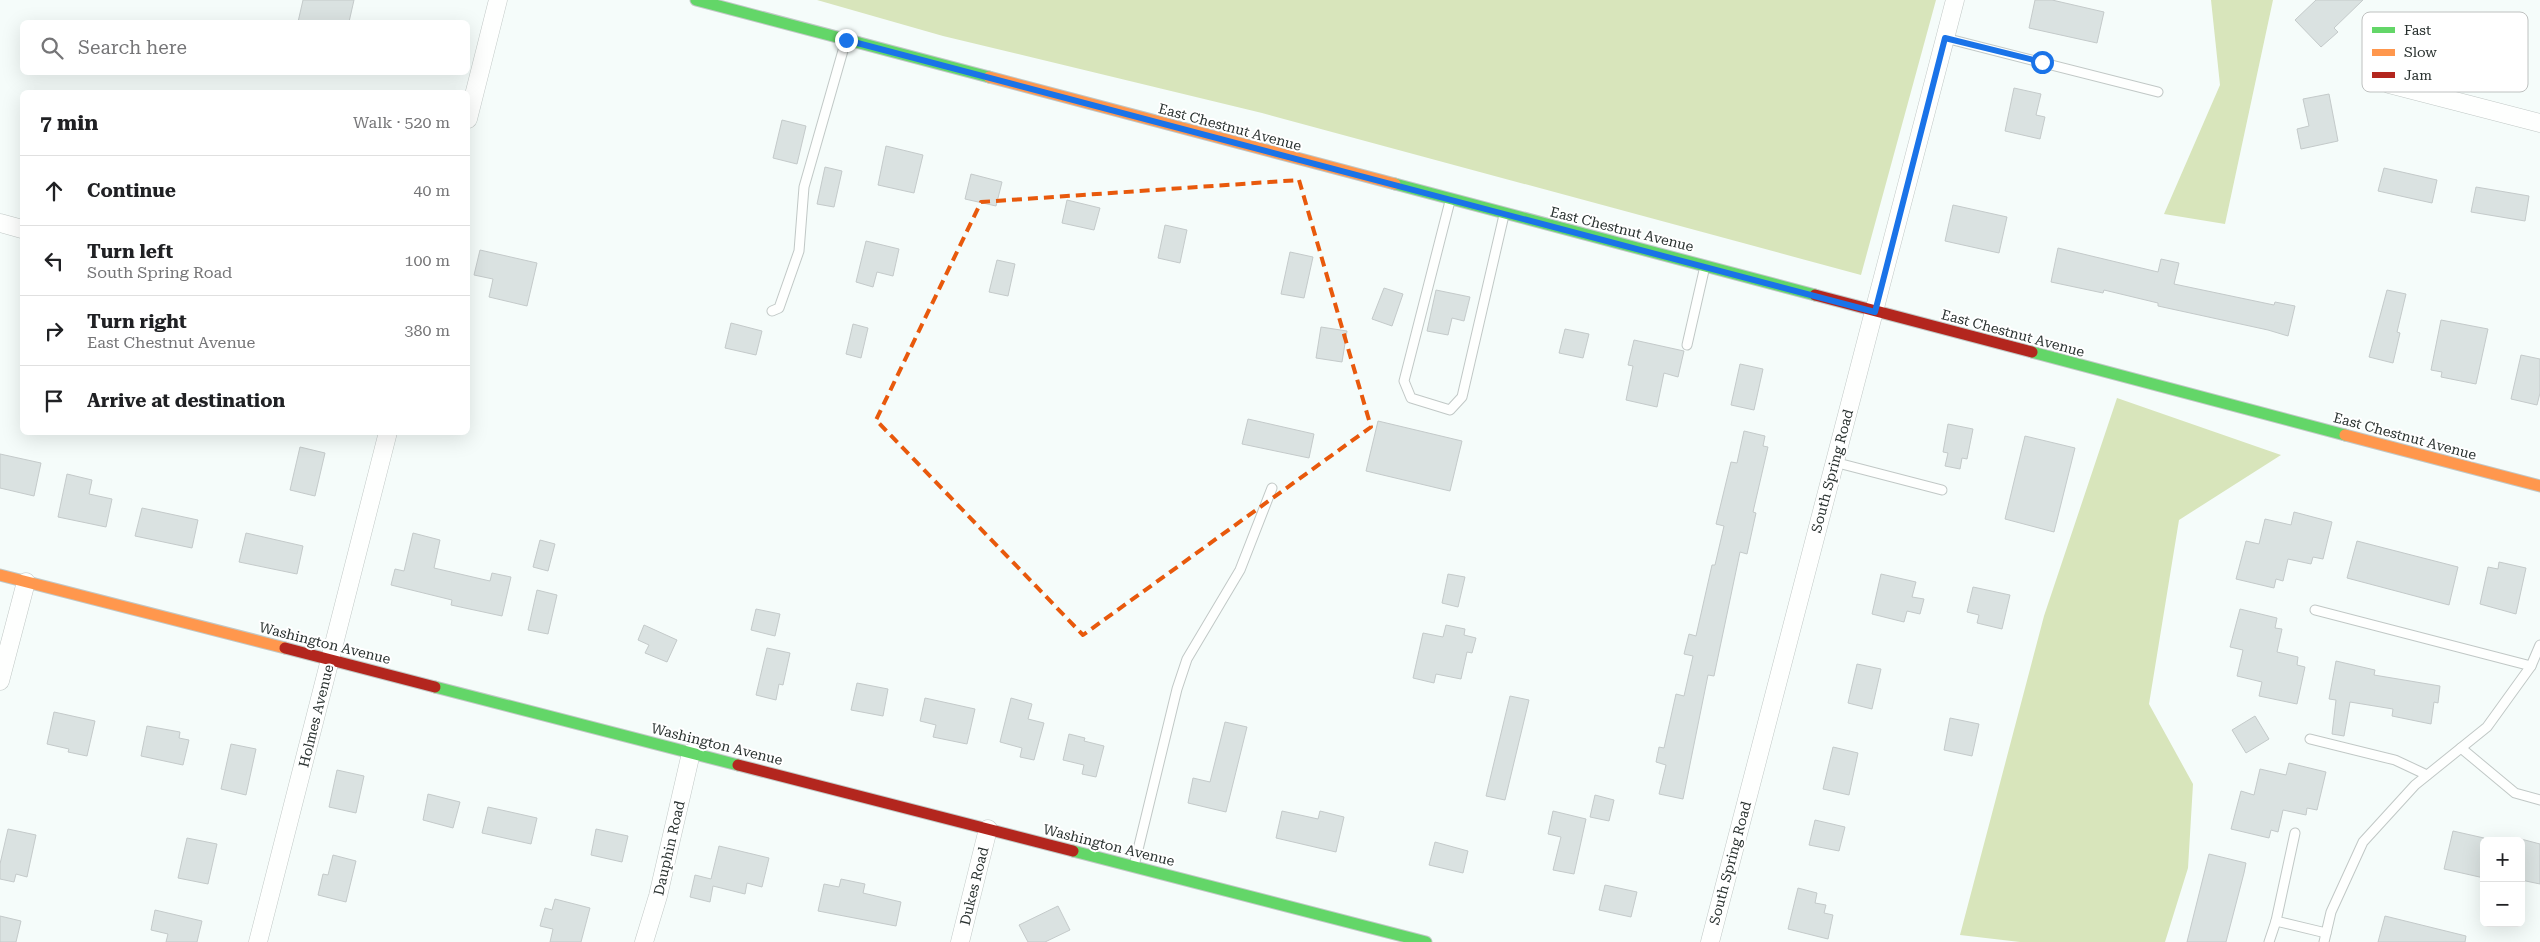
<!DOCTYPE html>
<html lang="en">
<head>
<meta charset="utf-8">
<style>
	:root { --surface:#fff; --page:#f2f2f2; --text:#202124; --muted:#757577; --line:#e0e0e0 }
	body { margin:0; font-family:"Roboto Serif",serif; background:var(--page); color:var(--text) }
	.controls { position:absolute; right:15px; bottom:15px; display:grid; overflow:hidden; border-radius:8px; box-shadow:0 5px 20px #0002 }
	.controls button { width:45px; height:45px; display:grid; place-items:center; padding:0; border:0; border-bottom:1px solid var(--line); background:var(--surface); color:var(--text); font:25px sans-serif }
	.stop { position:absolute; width:15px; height:15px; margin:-11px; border:4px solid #1a73e8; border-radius:50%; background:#fff }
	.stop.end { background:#1a73e8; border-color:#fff; box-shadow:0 1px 5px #0008 }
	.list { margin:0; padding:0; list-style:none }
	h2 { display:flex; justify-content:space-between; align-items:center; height:65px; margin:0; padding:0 20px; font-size:21px }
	h2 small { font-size:16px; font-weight:400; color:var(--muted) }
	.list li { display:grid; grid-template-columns:32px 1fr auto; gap:15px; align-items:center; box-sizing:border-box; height:70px; padding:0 20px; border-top:1px solid var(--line) }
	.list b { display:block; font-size:19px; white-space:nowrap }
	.list p { margin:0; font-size:16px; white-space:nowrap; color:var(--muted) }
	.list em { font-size:16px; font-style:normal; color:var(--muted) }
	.icon { flex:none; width:28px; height:28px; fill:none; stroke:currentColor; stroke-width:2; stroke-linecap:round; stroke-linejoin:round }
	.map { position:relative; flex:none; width:2540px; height:942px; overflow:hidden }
	.search { position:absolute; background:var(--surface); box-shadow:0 5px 20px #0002; left:20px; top:20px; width:450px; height:55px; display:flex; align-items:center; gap:12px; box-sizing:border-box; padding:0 18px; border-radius:8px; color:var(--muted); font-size:19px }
	.panel { position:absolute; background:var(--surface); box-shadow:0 5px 20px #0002; left:20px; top:90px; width:450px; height:345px; border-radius:8px }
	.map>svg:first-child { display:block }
	.green { fill:#d8e5bb }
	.building { fill:#dae2e1; stroke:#c4caca }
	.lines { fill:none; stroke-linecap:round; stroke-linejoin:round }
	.lane-casing { stroke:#c1c8c6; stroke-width:11 }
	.street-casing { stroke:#c1c8c6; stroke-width:19 }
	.fast-casing { stroke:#c1c8c6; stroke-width:13 }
	.slow-casing { stroke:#c1c8c6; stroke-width:13 }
	.jam-casing { stroke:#c1c8c6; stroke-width:13 }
	.lane { stroke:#fefffe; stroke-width:9 }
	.street { stroke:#fefffe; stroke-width:18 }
	.fast { stroke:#63d668; stroke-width:11 }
	.slow { stroke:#ff974d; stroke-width:11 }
	.jam { stroke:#b3261e; stroke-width:11 }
	.route { stroke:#1a73e8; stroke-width:6 }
	.marked { fill:none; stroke:#e8590c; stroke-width:4; stroke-dasharray:10 6; stroke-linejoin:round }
	.labels { text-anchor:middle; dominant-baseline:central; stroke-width:4; stroke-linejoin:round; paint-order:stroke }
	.street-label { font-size:14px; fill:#28302e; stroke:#fff }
	.key { fill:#fff; stroke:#bec1c0; stroke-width:1 }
	.key-label { font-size:14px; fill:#28302e }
</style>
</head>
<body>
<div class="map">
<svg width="2540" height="942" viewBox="0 0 2540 942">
	<rect width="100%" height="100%" fill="#f5fcfa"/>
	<g class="green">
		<path d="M817,0H1936L1861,275L1262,113L943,36Z"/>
		<path d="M2211,0H2273L2225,224L2164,214L2220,85Z"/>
		<path d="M2117,398L2281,455L2179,520L2149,704L2193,784L2188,868L2165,942H2020L1960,935L2044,616Z"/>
	</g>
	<g class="building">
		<path d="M303,0H354L349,22H298Z"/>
		<path d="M2035,0H2052L2104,12L2097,43L2029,28Z"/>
		<path d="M2316,0H2363L2334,28L2338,32L2321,47L2295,20Z"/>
		<path d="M2014,88L2041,94L2036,115L2045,117L2040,139L2005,131Z"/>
		<path d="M2329,94L2338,141L2301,149L2297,129L2309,126L2303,99Z"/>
		<path d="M782,120L806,126L797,164L773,158Z"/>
		<path d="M886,146L923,155L914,193L878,185Z"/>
		<path d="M825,167L842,171L834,207L817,204Z"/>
		<path d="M2384,168L2437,180L2432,203L2378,191Z"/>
		<path d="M971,174L1002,182L996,206L965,199Z"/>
		<path d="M2476,187L2529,196L2525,221L2471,212Z"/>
		<path d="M1067,200L1100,208L1094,230L1062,223Z"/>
		<path d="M1953,205L2007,217L1999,253L1945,241Z"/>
		<path d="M1165,225L1187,230L1180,263L1158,258Z"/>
		<path d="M866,241L899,249L893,276L877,272L873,287L856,282Z"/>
		<path d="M2058,248L2158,272L2161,259L2179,263L2174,284L2274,305L2275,302L2295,306L2288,336L2268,330L2158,306V303L2104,290L2103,293L2051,282Z"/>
		<path d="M480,250L537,263L527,306L489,297L493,279L474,275Z"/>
		<path d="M1290,252L1313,257L1304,298L1281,294Z"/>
		<path d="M997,260L1015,264L1008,296L989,292Z"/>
		<path d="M1384,288L1403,294L1392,326L1372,319Z"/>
		<path d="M1436,290L1470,297L1464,321L1452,318L1448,335L1427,331Z"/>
		<path d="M2387,290L2406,294L2397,332L2400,333L2393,363L2369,357Z"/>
		<path d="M2441,320L2488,329L2476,384L2441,377L2442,372L2431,370Z"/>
		<path d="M731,323L762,331L756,355L725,348Z"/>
		<path d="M853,324L868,328L861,358L846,354Z"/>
		<path d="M1321,327L1347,331L1342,362L1316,358Z"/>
		<path d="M1565,329L1589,334L1583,358L1559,353Z"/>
		<path d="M1634,340L1684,351L1678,377L1664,373L1657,407L1626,400L1633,366L1628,365Z"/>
		<path d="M2521,355L2540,359V393L2537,405L2511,399Z"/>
		<path d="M1740,364L1763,369L1754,410L1731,405Z"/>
		<path d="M1248,419L1314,434L1309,458L1242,444Z"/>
		<path d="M1378,421L1462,441L1450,491L1366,471Z"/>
		<path d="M1948,424L1973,429L1967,459L1962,458L1960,469L1945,466L1948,453L1943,452Z"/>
		<path d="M1744,431L1765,436L1763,446L1768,447L1753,512L1756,513L1747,554L1740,552L1714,676L1708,675L1683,799L1659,794L1666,765L1656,762L1659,747L1664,748L1676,694L1684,696L1693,656L1684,654L1689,634L1696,636L1712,565H1715L1724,526L1716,524L1731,462L1737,463Z"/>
		<path d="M2025,436L2075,448L2054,532L2005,519Z"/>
		<path d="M300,447L325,453L315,496L290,490Z"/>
		<path d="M0,454L41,463L34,496L0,488Z"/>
		<path d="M67,474L92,480L89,494L112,499L106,527L58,517Z"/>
		<path d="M142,508L198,520L192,548L135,536Z"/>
		<path d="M2294,512L2332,522L2323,559L2313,557L2311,564L2288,559L2283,581L2276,579L2274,588L2236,579L2246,541L2259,544L2265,519L2291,525Z"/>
		<path d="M246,533L303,546L297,574L239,562Z"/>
		<path d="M413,533L440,540L434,568L490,581L492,573L511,577L502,616L451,605L452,600L391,585L395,569L404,571Z"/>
		<path d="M540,540L555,544L548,571L533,567Z"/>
		<path d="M2357,541L2458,567L2449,605L2347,578Z"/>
		<path d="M2499,562L2526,568L2516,614L2480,604L2488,567L2498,569Z"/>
		<path d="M1448,574L1465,577L1458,607L1442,603Z"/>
		<path d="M1881,574L1916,582L1912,597L1924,599L1920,614L1907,611L1904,622L1872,614Z"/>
		<path d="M1973,587L2010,595L2002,629L1977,623L1979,615L1967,612Z"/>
		<path d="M537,590L557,595L548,634L528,630Z"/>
		<path d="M756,609L780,614L775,636L751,630Z"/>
		<path d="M2240,609L2277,618L2275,628L2282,629L2277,652L2298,657L2297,665L2305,667L2297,704L2259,696L2262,682L2237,676L2243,650L2230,647Z"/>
		<path d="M644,625L677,640L667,662L645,653L649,645L638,640Z"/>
		<path d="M1446,625L1465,629L1464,635L1476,638L1472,653L1467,652L1461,679L1436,674L1434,683L1413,678L1423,633L1443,637Z"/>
		<path d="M767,648L790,653L783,685L779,684L776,700L756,695Z"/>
		<path d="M2336,661L2375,670L2374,675L2440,686L2438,703L2434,702L2431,724L2392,716L2393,709L2350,702L2344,736L2332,734L2336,700L2329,699Z"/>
		<path d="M1857,664L1881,669L1872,709L1848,703Z"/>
		<path d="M857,683L888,689L883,716L851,710Z"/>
		<path d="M1510,696L1529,700L1505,800L1486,796Z"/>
		<path d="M925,698L975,709L967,744L933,737L936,725L920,721Z"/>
		<path d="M1011,698L1032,704L1028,719L1044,723L1034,760L1020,757L1022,748L1000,742Z"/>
		<path d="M54,712L95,721L87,756L68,752L69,749L47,744Z"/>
		<path d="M2255,716L2269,739L2246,753L2232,730Z"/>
		<path d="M1950,718L1979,724L1972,756L1944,750Z"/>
		<path d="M1225,722L1247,727L1226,812L1188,803L1193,778L1210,782Z"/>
		<path d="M147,726L180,732L179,738L189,740L183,765L141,756Z"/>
		<path d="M1069,734L1085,738L1084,741L1104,746L1096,777L1082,774L1084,765L1063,760Z"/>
		<path d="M231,744L256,749L246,795L221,789Z"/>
		<path d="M1833,747L1858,753L1849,795L1823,789Z"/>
		<path d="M2289,763L2326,772L2317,810L2307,808L2306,815L2283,810L2278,832L2271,830L2269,838L2231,829L2241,791L2254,795L2260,769L2286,775Z"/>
		<path d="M337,770L364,776L356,813L329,807Z"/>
		<path d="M428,794L460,802L453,828L423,820Z"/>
		<path d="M1595,795L1614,800L1609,821L1590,817Z"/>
		<path d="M488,807L537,818L531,844L482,833Z"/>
		<path d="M1282,811L1318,819L1320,811L1344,817L1336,852L1276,838Z"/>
		<path d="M1553,811L1586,819L1574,874L1553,870L1561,837L1548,834Z"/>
		<path d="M1815,820L1845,827L1839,851L1809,845Z"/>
		<path d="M8,829L36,835L27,877L16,874L14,882L0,879V864Z"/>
		<path d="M596,829L628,836L622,862L591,855Z"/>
		<path d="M2453,831L2484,838V878L2444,869Z"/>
		<path d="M187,838L217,844L208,884L178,878Z"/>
		<path d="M2521,839L2540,844V884L2521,880Z"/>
		<path d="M1435,842L1468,851L1463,873L1429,865Z"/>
		<path d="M719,846L769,858L762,887L747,883L745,894L713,886L710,902L690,897L695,875L711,879Z"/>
		<path d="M2209,854L2246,863L2244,873L2226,942H2187Z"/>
		<path d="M333,855L356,861L346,902L318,895L323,874L328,875Z"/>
		<path d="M841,879L865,884L863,893L901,902L896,926L818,911L824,884L839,887Z"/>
		<path d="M1605,885L1637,892L1631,917L1599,910Z"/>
		<path d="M1798,888L1817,893L1815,903L1826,905L1824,913L1833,915L1828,939L1788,929Z"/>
		<path d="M555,899L590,908L581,942H550L553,929L540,926L545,908L552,910Z"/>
		<path d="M1058,906L1070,930L1045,942H1028L1019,925Z"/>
		<path d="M155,910L202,921L197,942H166L168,934L151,930Z"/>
		<path d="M0,916L21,921L16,942H0Z"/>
		<path d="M2385,916L2466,936L2465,942H2378Z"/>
	</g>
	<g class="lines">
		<g class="lane-casing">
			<g id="lane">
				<path d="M1945,38L2158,92"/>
				<path d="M1450,201L1404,381L1411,398L1450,410L1462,397L1504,215"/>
				<path d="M772,311L779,308L799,251L804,187L846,40"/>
				<path d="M1687,345L1705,266"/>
				<path d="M1834,462L1942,490"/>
				<path d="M2315,610L2531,666"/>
				<path d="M2310,739L2395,760L2427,775"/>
				<path d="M2461,748L2515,793L2540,800"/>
				<path d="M2295,833L2276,921L2326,933"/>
				<path d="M1134,866L1177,689L1187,659L1240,570L1272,488"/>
				<path d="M2269,942L2276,921"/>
				<path d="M2324,942L2331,912L2363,842L2415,785L2487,727L2531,666L2540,645"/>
			</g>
		</g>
		<g class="street-casing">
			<g id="street">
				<path d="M2389,84L2540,123"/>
				<path d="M468,119L498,0"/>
				<path d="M0,223L22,229"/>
				<path d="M0,681L26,582"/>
				<path d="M258,942L388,432"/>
				<path d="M644,942L658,896L691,753"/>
				<path d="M960,942L988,829"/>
				<path d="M1710,942L1955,0"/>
			</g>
		</g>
		<g class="fast-casing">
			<g id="fast">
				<path d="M696,0L989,77"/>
				<path d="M1395,184L1815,295"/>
				<path d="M2032,352L2345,435"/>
				<path d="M435,687L738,765"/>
				<path d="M1073,851L1426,942"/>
			</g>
		</g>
		<g class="slow-casing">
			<g id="slow">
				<path d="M989,77L1395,184"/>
				<path d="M2345,435L2540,486"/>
				<path d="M0,575L285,648"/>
			</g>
		</g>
		<g class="jam-casing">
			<g id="jam">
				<path d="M1815,295L2032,352"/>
				<path d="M285,648L435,687"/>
				<path d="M738,765L1073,851"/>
			</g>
		</g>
		<use href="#lane" class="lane"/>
		<use href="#street" class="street"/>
		<use href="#fast" class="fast"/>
		<use href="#slow" class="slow"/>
		<use href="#jam" class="jam"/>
	</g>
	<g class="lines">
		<path class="route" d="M846,40L1875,312L1945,38L2042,62"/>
	</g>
	<path class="marked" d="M1299,180L1371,427L1083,635L876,420L981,202Z"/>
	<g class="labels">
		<g class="street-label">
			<text transform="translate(1230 127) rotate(15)">East Chestnut Avenue</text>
			<text transform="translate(1622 229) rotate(14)">East Chestnut Avenue</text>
			<text transform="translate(2013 333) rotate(15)">East Chestnut Avenue</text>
			<text transform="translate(2405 436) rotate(15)">East Chestnut Avenue</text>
			<text transform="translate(1832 471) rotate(-75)">South Spring Road</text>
			<text transform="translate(325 643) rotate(14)">Washington Avenue</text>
			<text transform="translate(316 716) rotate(-76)">Holmes Avenue</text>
			<text transform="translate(717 744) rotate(14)">Washington Avenue</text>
			<text transform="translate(1109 845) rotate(14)">Washington Avenue</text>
			<text transform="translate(669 848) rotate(-77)">Dauphin Road</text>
			<text transform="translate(1730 863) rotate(-75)">South Spring Road</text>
			<text transform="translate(974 886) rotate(-76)">Dukes Road</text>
		</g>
	</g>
	<rect x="2362" y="12" width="166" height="80" rx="8" class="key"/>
	<rect x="2372" y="27" width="23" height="6" fill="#63d668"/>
	<rect x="2372" y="49" width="23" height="7" fill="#ff974d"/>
	<rect x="2372" y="72" width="23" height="6" fill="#b3261e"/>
	<g class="key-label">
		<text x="2404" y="35">Fast</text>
		<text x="2404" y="57">Slow</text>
		<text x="2404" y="80">Jam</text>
	</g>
</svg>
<div class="controls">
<button>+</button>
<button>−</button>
</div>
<div class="stop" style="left:2042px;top:62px"></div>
<div class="stop end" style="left:846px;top:40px"></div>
<div class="search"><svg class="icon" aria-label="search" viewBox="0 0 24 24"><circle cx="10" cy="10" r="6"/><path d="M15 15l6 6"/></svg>Search here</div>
<section class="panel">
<h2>7 min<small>Walk · 520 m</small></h2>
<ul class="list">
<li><svg class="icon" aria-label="ahead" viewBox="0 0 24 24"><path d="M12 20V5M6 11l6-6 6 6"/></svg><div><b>Continue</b></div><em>40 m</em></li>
<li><svg class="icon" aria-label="left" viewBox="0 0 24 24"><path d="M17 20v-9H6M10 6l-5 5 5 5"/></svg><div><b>Turn left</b><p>South Spring Road</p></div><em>100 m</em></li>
<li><svg class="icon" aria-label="right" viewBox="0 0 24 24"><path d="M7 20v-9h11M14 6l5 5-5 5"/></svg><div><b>Turn right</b><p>East Chestnut Avenue</p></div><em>380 m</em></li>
<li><svg class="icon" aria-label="arrive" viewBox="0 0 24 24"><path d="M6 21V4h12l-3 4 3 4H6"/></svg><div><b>Arrive at destination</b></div></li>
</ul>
</section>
</div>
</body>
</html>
